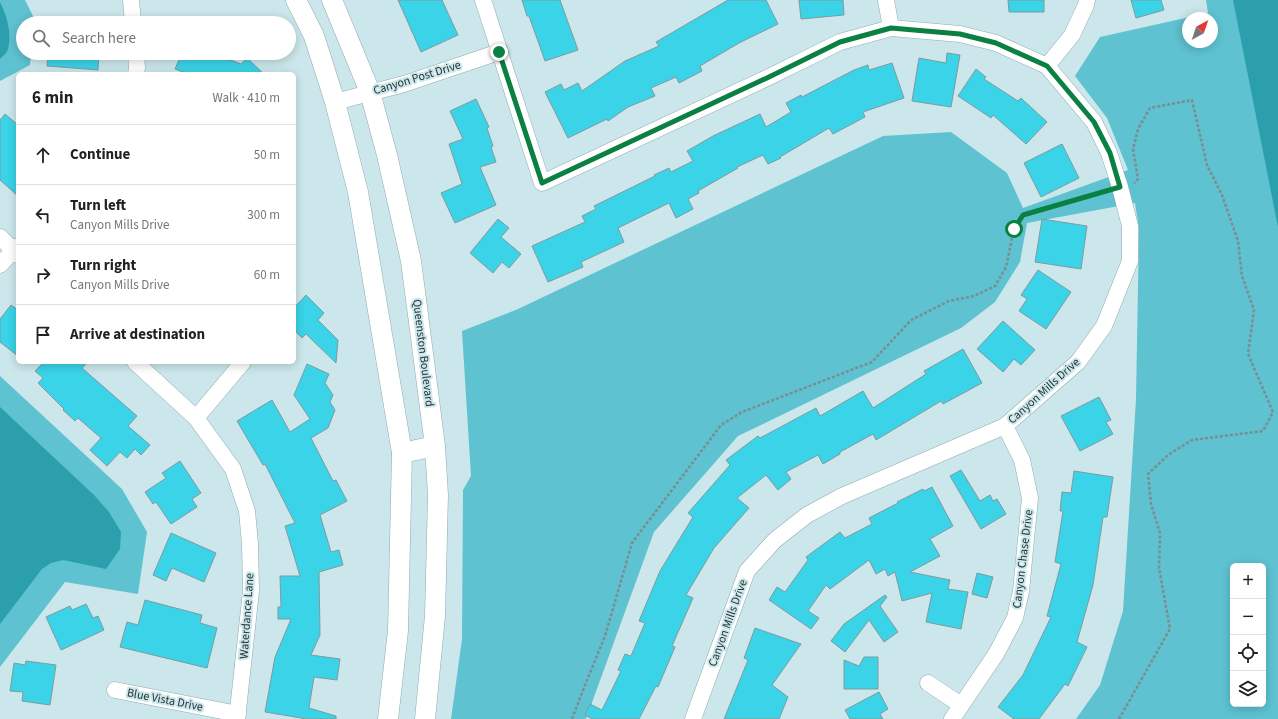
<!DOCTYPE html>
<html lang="en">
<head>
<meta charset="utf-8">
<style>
	:root { --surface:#fff; --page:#f2f2f2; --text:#222; --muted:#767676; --line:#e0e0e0 }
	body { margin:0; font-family:"Source Sans 3",sans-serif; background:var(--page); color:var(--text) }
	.controls { position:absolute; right:12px; bottom:12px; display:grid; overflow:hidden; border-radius:6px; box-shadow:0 2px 10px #0003 }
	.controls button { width:36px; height:36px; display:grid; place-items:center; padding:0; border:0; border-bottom:1px solid var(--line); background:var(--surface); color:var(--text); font:20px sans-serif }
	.compass { position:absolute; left:1182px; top:12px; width:36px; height:36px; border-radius:50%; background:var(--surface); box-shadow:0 2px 10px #0003; rotate:40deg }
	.stop { position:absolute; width:12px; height:12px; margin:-9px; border:3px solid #0b8043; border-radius:50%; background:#fff }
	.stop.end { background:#0b8043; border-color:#fff; box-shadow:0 1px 4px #0008 }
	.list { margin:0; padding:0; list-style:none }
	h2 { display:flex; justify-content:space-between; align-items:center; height:52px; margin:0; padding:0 16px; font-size:17px }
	h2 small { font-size:13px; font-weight:400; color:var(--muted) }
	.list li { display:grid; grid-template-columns:26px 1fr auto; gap:12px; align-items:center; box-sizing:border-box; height:60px; padding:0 16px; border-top:1px solid var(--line) }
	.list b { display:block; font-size:15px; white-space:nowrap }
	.list p { margin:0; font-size:13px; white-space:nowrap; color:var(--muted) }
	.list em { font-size:13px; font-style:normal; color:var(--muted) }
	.icon { flex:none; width:22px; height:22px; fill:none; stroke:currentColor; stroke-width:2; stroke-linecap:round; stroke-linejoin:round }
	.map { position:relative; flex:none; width:1278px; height:719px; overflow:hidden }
	.search { position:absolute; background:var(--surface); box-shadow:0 2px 10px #0003; left:16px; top:16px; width:280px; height:44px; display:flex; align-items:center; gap:10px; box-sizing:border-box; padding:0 14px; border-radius:22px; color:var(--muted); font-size:15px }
	.panel { position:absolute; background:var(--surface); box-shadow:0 2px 10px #0003; left:16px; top:72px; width:280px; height:292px; border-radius:6px }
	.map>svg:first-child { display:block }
	.green { fill:#5ec2d0; fill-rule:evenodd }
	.water { fill:#2c9fad }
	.building { fill:#3ad3e7; stroke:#809a9e }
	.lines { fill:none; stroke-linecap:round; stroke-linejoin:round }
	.minor-casing { stroke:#90abaf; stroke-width:17 }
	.major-casing { stroke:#90abaf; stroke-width:21 }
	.path { stroke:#7a8d90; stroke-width:2.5; stroke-dasharray:3 2; stroke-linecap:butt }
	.minor { stroke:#fff; stroke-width:16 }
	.major { stroke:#fff; stroke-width:20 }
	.route { stroke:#0b8043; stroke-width:5 }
	.labels { text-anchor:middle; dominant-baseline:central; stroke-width:4; stroke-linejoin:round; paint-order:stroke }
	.street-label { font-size:12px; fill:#283335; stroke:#cbe7eb }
</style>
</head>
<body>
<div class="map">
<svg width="1278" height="719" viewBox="0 0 1278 719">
	<rect width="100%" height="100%" fill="#cbe7eb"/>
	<g class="green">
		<path d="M0,0H25L33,16V23H23V53H31L30,65L0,81Z"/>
		<path d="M1206,0H1278V719H1076L1100,685L1123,611L1136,399L1139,229L1135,203L1027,223L1020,262L995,302L961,328L738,436L654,532L586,719H451L462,639L463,490L471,476L462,331L518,309L883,136L951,132L1007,173L1023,208L1128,170L1107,118L1075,76L1100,37L1208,13ZM1188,18H1212V42H1188ZM1233,566H1263V704H1233Z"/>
		<path d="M0,376L122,489L147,532L138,594L65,582L0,667Z"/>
	</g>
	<g class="water">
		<path d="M1233,0H1278V227Z"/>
		<path d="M0,2C7,16 12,33 8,49C7,53 3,56 0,59Z"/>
		<path d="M0,407L94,495L109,512L121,532L120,549L106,569L63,560L51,563L42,569L0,624Z"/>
	</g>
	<g class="building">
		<path d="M398,0H442L458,35L421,52Z"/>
		<path d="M522,0H560L578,50L545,61L529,16H527Z"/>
		<path d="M728,0H766L778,24L739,43L700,66L702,71L679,83L676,77L651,88L655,96L628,107L608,121L607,119L568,138L545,92L561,84L564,90L578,83L582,91L625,61L659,46L656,42Z"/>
		<path d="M799,0H843L844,15L801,19Z"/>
		<path d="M1008,0H1044V12H1009Z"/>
		<path d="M1131,0H1161L1164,10L1136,18Z"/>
		<path d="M48,53H99L98,70L47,66Z"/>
		<path d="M182,53H212L241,64L247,58L264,74H188L175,69Z"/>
		<path d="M947,53L960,55L951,107L912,101L919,58L946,63Z"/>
		<path d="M892,63L904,98L863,112L865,117L833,134L829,128L780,157L781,158L768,164L763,155L737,167L738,168L698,191L699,193L688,199L693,209L676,218L669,203L618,228L624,242L581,262L583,267L548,282L532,246L585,222L582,216L596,209L594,206L655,176L654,175L669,168L671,172L693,161L687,151L713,136L760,114L766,127L791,112L786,103L801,95L802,97L854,70L868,65L869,70Z"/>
		<path d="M976,69L986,77L984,79L1018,101L1021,98L1047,122L1026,144L993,115L991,118L958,96Z"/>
		<path d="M476,99L489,127L487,128L493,146L491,147L496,162L480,167L496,205L455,223L441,193L462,184L449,144L463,139L450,111Z"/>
		<path d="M5,114L18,125V196L0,180V120Z"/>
		<path d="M1062,144L1079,178L1041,197L1024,163Z"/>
		<path d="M498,219L509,228L501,237L521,254L509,268L502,262L493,273L470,253Z"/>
		<path d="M1042,219L1087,226L1081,269L1035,262Z"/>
		<path d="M1038,270L1071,292L1046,329L1019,311L1027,299L1021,295Z"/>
		<path d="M306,295L324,313L318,320L338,340L336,363L306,334L302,338L294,330V308Z"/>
		<path d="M11,305L18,310V356L0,342V319Z"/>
		<path d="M1003,321L1035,350L1021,365L1014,359L1003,372L977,349Z"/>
		<path d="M963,349L982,383L943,404L941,401L876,440L873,434L840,452V454L823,464L818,455L786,472L791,479L778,490L766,475L737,498L749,508L714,548L686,595L693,598L672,646L675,647L658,687L656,686L639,719H592L585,715L590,704L602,710L621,671L618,670L625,654L631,656L645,623L639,621L660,571L693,517L688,513L730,465L726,460L758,436L760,438L816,408L820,416L863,391L873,408L926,374L924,371Z"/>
		<path d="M44,362H88L82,368L137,416L128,426L150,445L141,455L135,449L127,458L120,452L107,466L90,450L101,438L78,418L75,421L63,410L64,409L38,383L43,378L35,371Z"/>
		<path d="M307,364L329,374L325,383L333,395L330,402L335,410L328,428L311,438L333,481L336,480L347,501L320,515L331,552L339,550L343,565L319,572L320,635L311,655L340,659L337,680L314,677L309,708L336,716V719H307L265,712L275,657L291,619H278V607H281L280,576H300L285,526L295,523L265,464L263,465L237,421L272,400L290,432L310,419L294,395Z"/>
		<path d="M1099,397L1111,420L1106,422L1113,434L1080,451L1061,416Z"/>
		<path d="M180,461L201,493L192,499L197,507L171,524L156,502L153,504L145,492L166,478L162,473Z"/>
		<path d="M961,470L980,501L990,495L993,501L997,499L1006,514L981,529L950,476Z"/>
		<path d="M1074,471L1113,477L1107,517H1103L1093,585L1077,642L1087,647L1068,686L1065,684L1039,719H1014L998,707L1023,675L1051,617L1047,616L1061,564L1055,562L1063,511H1060L1062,492L1071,493Z"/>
		<path d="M932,487L953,526L930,539L940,556L910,572L950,580L948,589L968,592L961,629L926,622L932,593L902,601L895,572L888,576L885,569L876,574L869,560L830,589L826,585L808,611L819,618L811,629L769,600L777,587L785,592L808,560L806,557L840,532L845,538L872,524L869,518L898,503L897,502L923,489L924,491Z"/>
		<path d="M171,533L216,553L204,582L172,568L166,581L153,575Z"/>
		<path d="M977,573L993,577L987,598L972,594Z"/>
		<path d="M885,595L887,597L880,606L898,632L884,642L869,620L845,652L831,641L844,624Z"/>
		<path d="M145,600L202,615L200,623L217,628L207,668L120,647L127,622L138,625Z"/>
		<path d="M86,604L93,618L98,616L104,630L61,650L46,617L70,606L72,610Z"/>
		<path d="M755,628L801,644L772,685L788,697L779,719H724L748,660L744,658Z"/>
		<path d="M864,657H878V689H844V660L859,666Z"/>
		<path d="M26,661L56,665L50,705L22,701L23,692L10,691L14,663L25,665Z"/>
		<path d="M879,692L888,709L880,714L883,719H850L845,710Z"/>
	</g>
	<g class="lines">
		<g class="minor-casing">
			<g id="minor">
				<path d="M131,0L133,23"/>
				<path d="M483,0L542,183L769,77L840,42L891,28L960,34L996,43L1047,66L1094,122L1109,153L1120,187L1130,226V261L1104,326L1078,362L1005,426L842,496L807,515L775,540L747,571L693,719"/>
				<path d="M886,0L891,28"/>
				<path d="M136,53L137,68L136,74"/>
				<path d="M1047,66L1072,35L1086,5L1087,0"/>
				<path d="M335,102L404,84L499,52"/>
				<path d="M0,237L18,255"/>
				<path d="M0,265L18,246"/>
				<path d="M135,362L196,418L233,469L247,511L250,544L251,591L237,719"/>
				<path d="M196,418L243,362"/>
				<path d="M928,683L961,705"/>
				<path d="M115,690L238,714"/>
				<path d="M952,719L996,654L1015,618L1021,591L1030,498L1022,460L1005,426"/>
			</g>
		</g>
		<g class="major-casing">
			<g id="major">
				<path d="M296,0L314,36L335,102L358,192L402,453L398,631L388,719"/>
				<path d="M332,0L370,92L387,155L411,261L435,446L438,495L435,616L425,719"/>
				<path d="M402,453L435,446"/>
			</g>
		</g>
		<g class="path">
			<path d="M572,719L585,685L605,636L632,543L721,425L742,412L872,362L911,320L949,301L974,296L995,286L1006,267L1014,229L1023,215L1107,191"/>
			<path d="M1119,719L1170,629L1159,568L1160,533L1151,504L1148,474L1168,455L1192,440L1263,431L1273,412L1248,354L1254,310L1242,276L1238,241L1222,195L1207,165L1192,100L1150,108L1138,129L1133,149L1138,179L1134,183"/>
		</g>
		<use href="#minor" class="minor"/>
		<use href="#major" class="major"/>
	</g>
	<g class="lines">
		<path class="route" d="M499,52L542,183L769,77L840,42L891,28L960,34L996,43L1047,66L1094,122L1110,153L1120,187L1023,215L1014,229"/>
	</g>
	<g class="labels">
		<g class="street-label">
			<text transform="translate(417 78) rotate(-17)">Canyon Post Drive</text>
			<text transform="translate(423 353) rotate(83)">Queenston Boulevard</text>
			<text transform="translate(1044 391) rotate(-42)">Canyon Mills Drive</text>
			<text transform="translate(1023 559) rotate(-83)">Canyon Chase Drive</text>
			<text transform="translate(247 616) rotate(-86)">Waterdance Lane</text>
			<text transform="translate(728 623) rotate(-70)">Canyon Mills Drive</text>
			<text transform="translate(165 700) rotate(11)">Blue Vista Drive</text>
		</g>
	</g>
</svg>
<div class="controls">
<button>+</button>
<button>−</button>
<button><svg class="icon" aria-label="locate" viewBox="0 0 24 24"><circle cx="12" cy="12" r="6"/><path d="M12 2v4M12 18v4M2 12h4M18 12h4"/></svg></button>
<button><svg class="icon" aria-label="layers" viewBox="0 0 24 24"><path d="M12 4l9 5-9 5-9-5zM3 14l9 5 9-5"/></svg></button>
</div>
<svg class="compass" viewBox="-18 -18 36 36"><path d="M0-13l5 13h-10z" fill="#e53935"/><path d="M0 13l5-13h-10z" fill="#767676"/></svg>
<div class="stop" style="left:1014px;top:229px"></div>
<div class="stop end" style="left:499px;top:52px"></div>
<div class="search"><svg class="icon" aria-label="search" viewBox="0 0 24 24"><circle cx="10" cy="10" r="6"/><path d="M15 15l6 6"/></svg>Search here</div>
<section class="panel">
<h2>6 min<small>Walk · 410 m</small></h2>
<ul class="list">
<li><svg class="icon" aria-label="ahead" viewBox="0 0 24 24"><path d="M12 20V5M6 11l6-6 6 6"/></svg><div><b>Continue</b></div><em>50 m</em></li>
<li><svg class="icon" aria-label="left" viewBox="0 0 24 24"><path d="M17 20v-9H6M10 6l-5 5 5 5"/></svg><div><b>Turn left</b><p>Canyon Mills Drive</p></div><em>300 m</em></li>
<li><svg class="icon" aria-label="right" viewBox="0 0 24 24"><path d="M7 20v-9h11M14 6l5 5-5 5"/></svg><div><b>Turn right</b><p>Canyon Mills Drive</p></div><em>60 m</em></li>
<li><svg class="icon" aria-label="arrive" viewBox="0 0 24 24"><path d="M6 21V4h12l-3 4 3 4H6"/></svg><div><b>Arrive at destination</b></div></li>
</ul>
</section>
</div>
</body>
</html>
